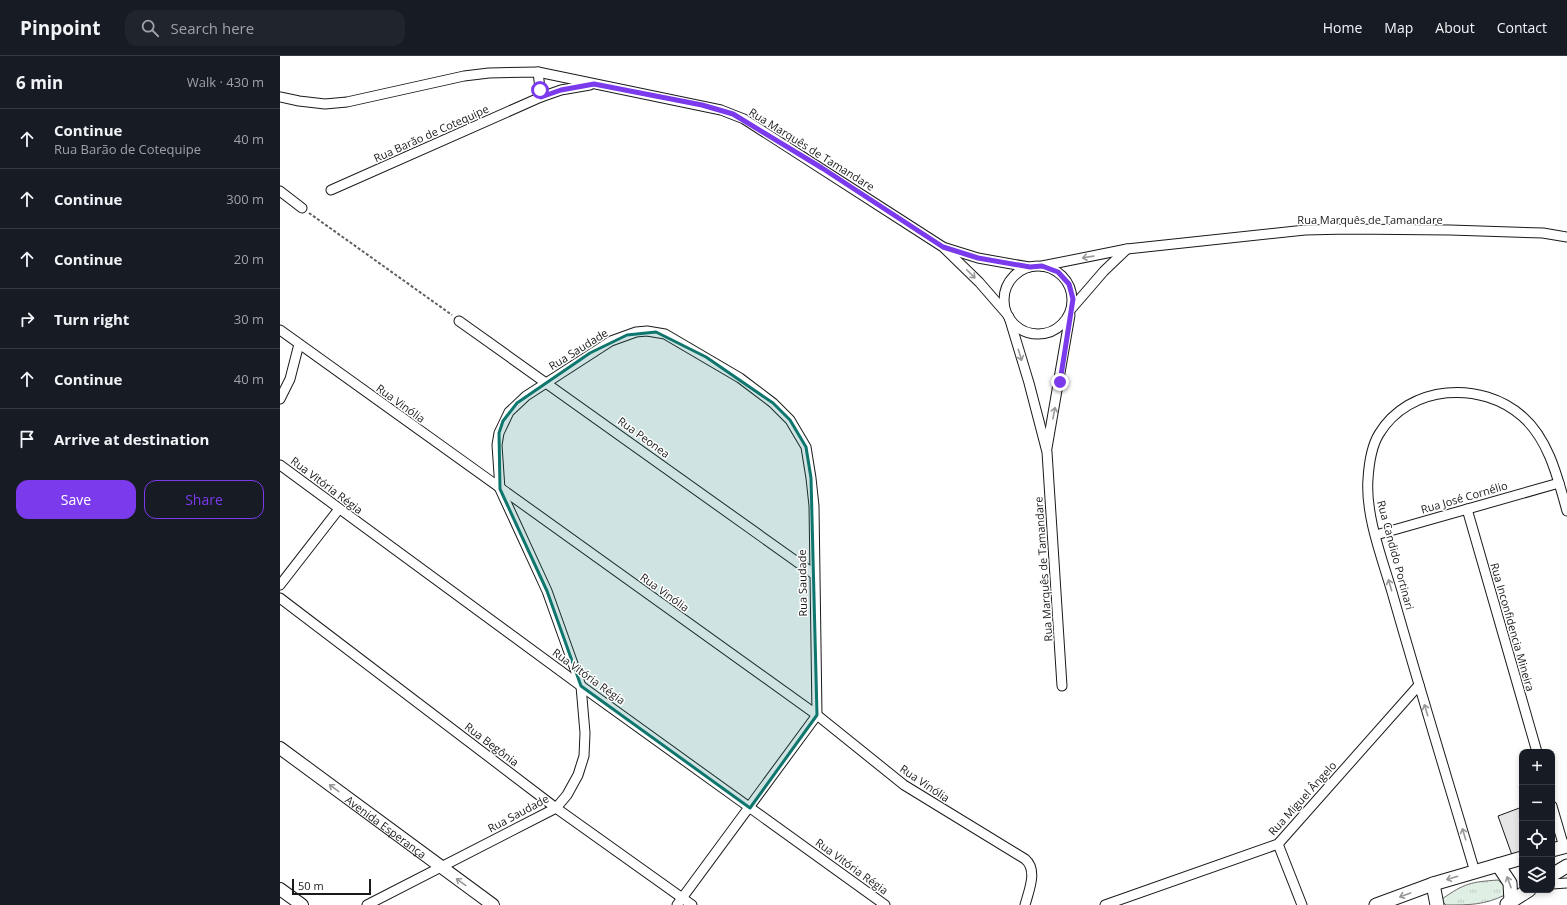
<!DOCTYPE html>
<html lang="en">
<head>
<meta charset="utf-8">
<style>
	:root { --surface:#171b24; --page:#20242c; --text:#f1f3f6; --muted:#9ea1a6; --line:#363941; --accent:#7c3aed }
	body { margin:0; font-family:"Open Sans",sans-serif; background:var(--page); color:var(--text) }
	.controls { position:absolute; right:12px; bottom:12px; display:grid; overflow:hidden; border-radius:8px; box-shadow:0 2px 6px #0003 }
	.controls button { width:36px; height:36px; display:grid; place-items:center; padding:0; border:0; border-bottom:1px solid var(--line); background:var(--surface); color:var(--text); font:20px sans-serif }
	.scale { position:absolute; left:12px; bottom:10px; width:79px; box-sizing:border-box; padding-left:4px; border:2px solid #1a1a1a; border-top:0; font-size:11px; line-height:14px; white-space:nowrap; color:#1a1a1a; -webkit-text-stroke:3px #fff; paint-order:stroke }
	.stop { position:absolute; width:12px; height:12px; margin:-9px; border:3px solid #7c3aed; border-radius:50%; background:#fff }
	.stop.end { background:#7c3aed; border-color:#fff; box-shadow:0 1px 4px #0008 }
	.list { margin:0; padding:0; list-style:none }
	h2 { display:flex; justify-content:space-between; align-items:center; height:52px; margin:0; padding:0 16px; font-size:17px }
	h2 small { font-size:13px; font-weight:400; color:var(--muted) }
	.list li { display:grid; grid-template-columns:26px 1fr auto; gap:12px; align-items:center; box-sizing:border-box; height:60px; padding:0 16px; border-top:1px solid var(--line) }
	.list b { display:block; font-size:15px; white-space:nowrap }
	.list p { margin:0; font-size:13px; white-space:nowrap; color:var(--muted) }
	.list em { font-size:13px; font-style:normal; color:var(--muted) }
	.actions { display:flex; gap:8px; padding:12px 16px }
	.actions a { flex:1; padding:9px 0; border:1px solid var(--accent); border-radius:12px; text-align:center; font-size:14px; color:var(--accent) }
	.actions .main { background:var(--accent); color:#fff }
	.icon { flex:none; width:22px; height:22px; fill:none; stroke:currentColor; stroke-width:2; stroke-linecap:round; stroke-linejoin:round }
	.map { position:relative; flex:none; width:1287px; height:849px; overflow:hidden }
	header { display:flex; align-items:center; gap:24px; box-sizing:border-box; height:56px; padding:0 20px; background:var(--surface); border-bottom:1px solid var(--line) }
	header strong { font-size:19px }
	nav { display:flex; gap:22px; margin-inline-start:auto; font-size:14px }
	.search { width:280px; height:36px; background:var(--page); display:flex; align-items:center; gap:10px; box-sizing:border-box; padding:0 14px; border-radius:12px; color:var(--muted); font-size:15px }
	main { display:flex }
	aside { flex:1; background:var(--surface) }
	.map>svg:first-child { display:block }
	.park { fill:url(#park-tufts); stroke:#6a6a6a }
	.building { fill:#e6e6e6; stroke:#1a1a1a }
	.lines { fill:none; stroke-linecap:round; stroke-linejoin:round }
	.minor-casing { stroke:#1a1a1a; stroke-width:11 }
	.tertiary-casing { stroke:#1a1a1a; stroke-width:14 }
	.secondary-casing { stroke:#1a1a1a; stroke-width:15 }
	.path { stroke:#5f5f5f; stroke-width:2; stroke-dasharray:3 2; stroke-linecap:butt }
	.minor { stroke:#fff; stroke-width:9 }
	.tertiary { stroke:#fff; stroke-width:12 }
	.secondary { stroke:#fff; stroke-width:13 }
	.oneway { stroke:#989898 }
	.route { stroke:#7c3aed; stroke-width:5 }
	.marked { fill:#0f766e; fill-opacity:0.2; stroke:#0f766e; stroke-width:3; stroke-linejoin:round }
	.labels { text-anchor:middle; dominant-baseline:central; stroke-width:3; stroke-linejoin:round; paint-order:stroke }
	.street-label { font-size:11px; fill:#1a1a1a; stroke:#fff }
</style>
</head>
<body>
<header>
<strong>Pinpoint</strong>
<div class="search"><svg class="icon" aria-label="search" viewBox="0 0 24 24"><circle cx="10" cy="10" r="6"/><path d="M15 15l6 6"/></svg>Search here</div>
<nav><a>Home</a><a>Map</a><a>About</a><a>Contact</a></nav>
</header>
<main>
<aside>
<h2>6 min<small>Walk · 430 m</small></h2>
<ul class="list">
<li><svg class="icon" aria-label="ahead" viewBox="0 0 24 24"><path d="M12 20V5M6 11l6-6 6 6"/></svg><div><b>Continue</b><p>Rua Barão de Cotequipe</p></div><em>40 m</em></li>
<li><svg class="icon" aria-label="ahead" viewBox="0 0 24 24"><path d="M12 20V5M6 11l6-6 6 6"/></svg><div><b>Continue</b></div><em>300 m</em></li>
<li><svg class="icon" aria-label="ahead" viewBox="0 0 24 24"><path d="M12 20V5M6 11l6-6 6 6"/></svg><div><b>Continue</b></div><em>20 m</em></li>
<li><svg class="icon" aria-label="right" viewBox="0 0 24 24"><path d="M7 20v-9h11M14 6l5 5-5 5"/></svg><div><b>Turn right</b></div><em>30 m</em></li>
<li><svg class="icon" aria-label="ahead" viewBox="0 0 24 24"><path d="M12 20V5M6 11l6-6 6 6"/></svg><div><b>Continue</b></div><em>40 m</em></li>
<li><svg class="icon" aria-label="arrive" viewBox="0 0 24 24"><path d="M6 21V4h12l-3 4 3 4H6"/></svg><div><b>Arrive at destination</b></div></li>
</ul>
<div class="actions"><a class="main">Save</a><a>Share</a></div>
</aside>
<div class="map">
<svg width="1287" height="849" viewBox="0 0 1287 849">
	<defs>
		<pattern id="park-tufts" width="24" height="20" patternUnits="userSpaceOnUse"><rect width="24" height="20" fill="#e0efe3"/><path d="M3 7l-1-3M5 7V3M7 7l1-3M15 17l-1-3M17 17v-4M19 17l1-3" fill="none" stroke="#c0ccc2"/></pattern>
	</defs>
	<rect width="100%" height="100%" fill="#fff"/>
	<path class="park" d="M1218,824L1225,830V839C1204,849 1190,849 1166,849L1162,845V843C1185,827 1191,826 1218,824Z"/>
	<path class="building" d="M1242,751V799L1233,802L1218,760Z"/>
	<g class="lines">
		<g class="minor-casing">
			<g id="minor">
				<path d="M258,16L261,41"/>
				<path d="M0,41L19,45L45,48L67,46L184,20L209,17L258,16L441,54L464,63L663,191L699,226L726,257"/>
				<path d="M51,134L261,41L281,34L310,29"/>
				<path d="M0,135L22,152"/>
				<path d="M666,192L698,202L749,211"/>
				<circle cx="758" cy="244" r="34"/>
				<path d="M762,210L847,193L1025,174L1068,173L1170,174L1263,177L1287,181"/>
				<path d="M792,252L824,215L847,193"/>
				<path d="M729,261L749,327L767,396L782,630"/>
				<path d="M179,265L534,518"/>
				<path d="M0,274L537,659L624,729L745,803C758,814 749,834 745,849"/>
				<path d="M0,343L10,323L19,288"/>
				<path d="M767,392L790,259"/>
				<path d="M0,409L301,630L605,849"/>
				<path d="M1187,453L1257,696"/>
				<path d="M1096,479L1279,427"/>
				<path d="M0,529L59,453"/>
				<path d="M0,542L276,752L412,849"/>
				<path d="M1272,750L1284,791"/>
				<path d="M998,788L1022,849"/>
				<path d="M1195,816C1168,725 1140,634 1114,543C1104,507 1085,461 1088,423C1089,407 1091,391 1099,378C1129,328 1202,324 1243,361C1269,384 1278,423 1287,455"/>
				<path d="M1272,828L1287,827"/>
				<path d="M87,849L276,752L287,739L298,719L304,700L305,677L301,630L267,535L220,433L217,389L219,377L229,356L246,340L331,285L356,276L367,275L385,278L460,322L493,347L510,364L526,391L531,422L534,450L537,659L397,849"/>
				<path d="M825,849L998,788L1139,629"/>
			</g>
		</g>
		<g class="tertiary-casing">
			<g id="tertiary">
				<path id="s1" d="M0,692L213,849"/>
				<path d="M0,833L22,849"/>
			</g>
		</g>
		<g class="secondary-casing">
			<g id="secondary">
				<path d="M1272,794L1287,790"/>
				<path d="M1218,809L1230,827L1231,846"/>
				<path d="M1272,819L1287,810"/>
				<path d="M1153,828L1157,849"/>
				<path d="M1227,848L1249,834"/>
				<path d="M1096,849L1153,828L1242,802"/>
			</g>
		</g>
		<path class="path" d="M29,157L172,259"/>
		<use href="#minor" class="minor"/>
		<use href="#tertiary" class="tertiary"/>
		<use href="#secondary" class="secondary"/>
	</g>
	<defs><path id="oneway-shaft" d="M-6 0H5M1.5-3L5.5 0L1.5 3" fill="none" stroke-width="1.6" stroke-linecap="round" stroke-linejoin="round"/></defs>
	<g class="oneway">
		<use href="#oneway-shaft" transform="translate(808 201) rotate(170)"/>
		<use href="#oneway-shaft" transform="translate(691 218) rotate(45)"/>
		<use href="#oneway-shaft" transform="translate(740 299) rotate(73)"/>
		<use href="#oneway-shaft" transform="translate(774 357) rotate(-79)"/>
		<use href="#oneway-shaft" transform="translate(1110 529) rotate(-106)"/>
		<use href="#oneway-shaft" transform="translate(1146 654) rotate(-107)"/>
		<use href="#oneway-shaft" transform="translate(54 732) rotate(-143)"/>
		<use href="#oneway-shaft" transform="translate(1184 778) rotate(-107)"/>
		<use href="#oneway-shaft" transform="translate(1172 822) rotate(163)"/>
		<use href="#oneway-shaft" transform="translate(181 826) rotate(-144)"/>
		<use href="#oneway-shaft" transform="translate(1229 826) rotate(-110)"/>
		<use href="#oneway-shaft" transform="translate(1125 839) rotate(160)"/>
	</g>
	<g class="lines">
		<path class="route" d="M260,34L261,41L281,34L314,28L422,49L453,58L542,112L663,191L698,202L750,211L762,210L778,216L789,228L793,243L780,326"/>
	</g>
	<path class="marked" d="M376,276L426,301L493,347L510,364L526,391L531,422L537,659L470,752L301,630L267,535L220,433L219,377L223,365L237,347L310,297L347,279Z"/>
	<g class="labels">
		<g class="street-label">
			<text transform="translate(151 77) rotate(-24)">Rua Barão de Cotequipe</text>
			<text transform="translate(532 93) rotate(32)">Rua Marquês de Tamandare</text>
			<text x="1090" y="163">Rua Marquês de Tamandare</text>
			<text transform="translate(298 293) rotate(-32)">Rua Saudade</text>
			<text transform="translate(121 347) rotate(36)">Rua Vinólia</text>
			<text transform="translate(364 381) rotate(36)">Rua Peonea</text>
			<text transform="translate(47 429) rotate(37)">Rua Vitória Régia</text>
			<text transform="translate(1184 441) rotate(-16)">Rua José Cornélio</text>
			<text transform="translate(1116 499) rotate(75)">Rua Candido Portinari</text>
			<text transform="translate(763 513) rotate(-94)">Rua Marquês de Tamandare</text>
			<text transform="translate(522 527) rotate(-91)">Rua Saudade</text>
			<text transform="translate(385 536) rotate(36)">Rua Vinólia</text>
			<text transform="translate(1233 571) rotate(74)">Rua Inconfidencia Mineira</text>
			<text transform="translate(309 620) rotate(36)">Rua Vitória Régia</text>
			<text transform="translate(212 688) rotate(37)">Rua Begônia</text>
			<text transform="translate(645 727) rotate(34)">Rua Vinólia</text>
			<text transform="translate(1022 742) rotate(-48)">Rua Miguel Ângelo</text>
			<text transform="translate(238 757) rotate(-28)">Rua Saudade</text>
			<text stroke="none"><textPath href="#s1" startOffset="132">Avenida Esperança</textPath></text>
			<text transform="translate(572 810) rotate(36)">Rua Vitória Régia</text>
		</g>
	</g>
</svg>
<div class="controls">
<button>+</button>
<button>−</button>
<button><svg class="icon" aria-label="locate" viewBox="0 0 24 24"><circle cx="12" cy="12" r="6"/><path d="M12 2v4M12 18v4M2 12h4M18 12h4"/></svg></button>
<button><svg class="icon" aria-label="layers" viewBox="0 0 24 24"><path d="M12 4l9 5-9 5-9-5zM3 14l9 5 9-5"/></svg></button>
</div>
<div class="scale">50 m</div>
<div class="stop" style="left:260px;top:34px"></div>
<div class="stop end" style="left:780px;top:326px"></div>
</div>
</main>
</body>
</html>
